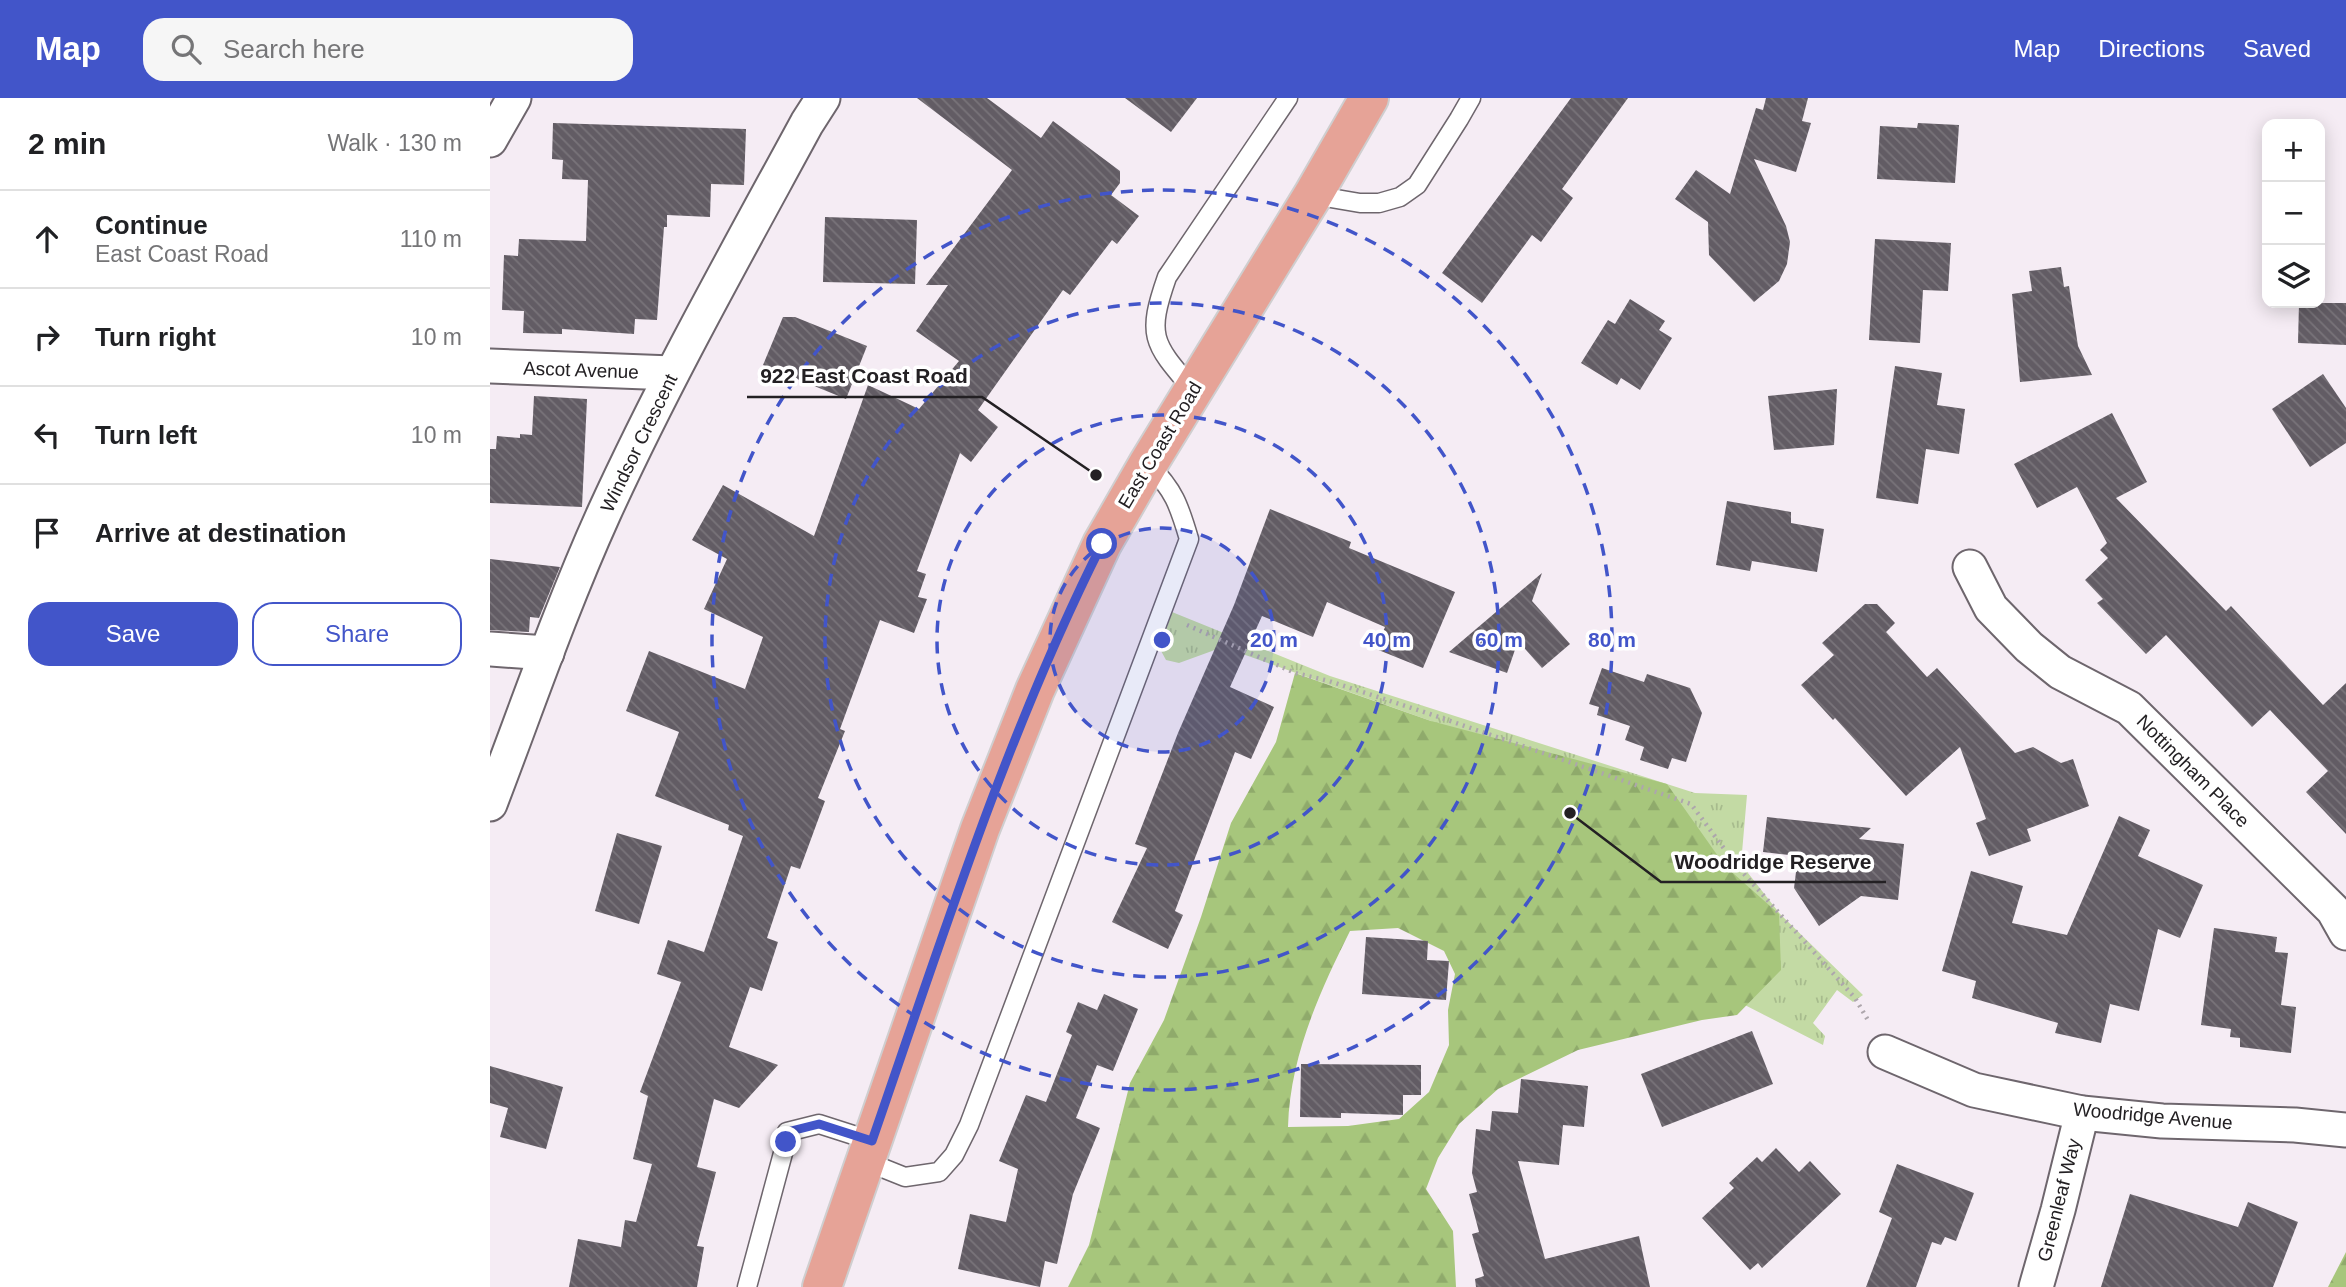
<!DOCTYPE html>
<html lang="en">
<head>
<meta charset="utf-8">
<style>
	:root { --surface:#fff; --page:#f6f6f6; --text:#202124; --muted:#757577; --line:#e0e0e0; --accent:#4255c9 }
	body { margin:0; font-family:Arial,sans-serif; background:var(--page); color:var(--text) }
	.controls { position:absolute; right:21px; top:21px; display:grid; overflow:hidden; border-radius:14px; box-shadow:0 4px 18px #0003 }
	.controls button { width:63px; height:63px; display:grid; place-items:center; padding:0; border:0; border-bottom:2px solid var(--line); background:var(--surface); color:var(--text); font:35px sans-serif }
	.stop { position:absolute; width:21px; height:21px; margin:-16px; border:5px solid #4255c9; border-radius:50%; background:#fff }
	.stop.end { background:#4255c9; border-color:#fff; box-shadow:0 2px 7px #0008 }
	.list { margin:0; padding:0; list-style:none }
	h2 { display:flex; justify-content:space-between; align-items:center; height:91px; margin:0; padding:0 28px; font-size:30px }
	h2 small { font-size:23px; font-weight:400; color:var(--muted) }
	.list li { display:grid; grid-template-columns:46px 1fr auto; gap:21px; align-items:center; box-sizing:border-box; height:98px; padding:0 28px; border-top:2px solid var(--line) }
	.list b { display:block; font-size:26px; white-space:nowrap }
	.list p { margin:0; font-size:23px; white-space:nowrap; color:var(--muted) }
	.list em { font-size:23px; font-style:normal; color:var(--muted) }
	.actions { display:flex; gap:14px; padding:21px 28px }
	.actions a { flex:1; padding:16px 0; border:2px solid var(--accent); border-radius:21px; text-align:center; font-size:24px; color:var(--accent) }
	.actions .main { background:var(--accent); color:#fff }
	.icon { flex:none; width:38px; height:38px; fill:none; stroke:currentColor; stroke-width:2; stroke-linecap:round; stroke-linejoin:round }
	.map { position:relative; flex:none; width:1856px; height:1189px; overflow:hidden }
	header { display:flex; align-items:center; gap:42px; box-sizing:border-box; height:98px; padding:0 35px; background:var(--accent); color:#fff }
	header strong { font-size:33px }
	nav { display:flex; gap:38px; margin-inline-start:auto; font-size:24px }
	.search { width:490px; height:63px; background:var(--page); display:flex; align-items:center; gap:18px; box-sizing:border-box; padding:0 24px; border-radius:21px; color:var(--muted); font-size:26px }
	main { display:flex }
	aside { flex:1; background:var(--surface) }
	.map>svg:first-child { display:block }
	.grass { fill:url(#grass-tufts) }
	.forest { fill:url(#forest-firs); fill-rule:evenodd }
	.building { fill:url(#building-back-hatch) }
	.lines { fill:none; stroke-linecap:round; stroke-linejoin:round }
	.lane-casing { stroke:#6e666d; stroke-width:21 }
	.street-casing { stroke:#6e666d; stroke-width:37 }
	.primary-casing { stroke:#cfcecf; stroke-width:42 }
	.path { stroke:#ada6ac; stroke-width:4.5; stroke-dasharray:2 5; stroke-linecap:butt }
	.lane { stroke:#fff; stroke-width:18 }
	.street { stroke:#fff; stroke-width:33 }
	.primary { stroke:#e6a397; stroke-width:38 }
	.route { stroke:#4255c9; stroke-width:9 }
	.ring { fill:none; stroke:#4255c9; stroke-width:3.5; stroke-dasharray:12 9 }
	.labels { text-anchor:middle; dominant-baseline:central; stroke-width:7; stroke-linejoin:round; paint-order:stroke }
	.street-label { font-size:19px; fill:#232023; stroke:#fff }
	.centre { fill:#4255c9; stroke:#fff; stroke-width:3.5 }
	.ring-label { font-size:21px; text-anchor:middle; font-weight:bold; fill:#4255c9; stroke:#fff; stroke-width:7; stroke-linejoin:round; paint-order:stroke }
	.leader { fill:none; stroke:#232023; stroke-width:2.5 }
	.callout-dot { fill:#232023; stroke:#fff; stroke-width:2.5 }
	.callout-label { font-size:21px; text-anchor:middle; font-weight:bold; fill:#232023; stroke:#fff; stroke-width:7; stroke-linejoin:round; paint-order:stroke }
</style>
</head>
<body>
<header>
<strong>Map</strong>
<div class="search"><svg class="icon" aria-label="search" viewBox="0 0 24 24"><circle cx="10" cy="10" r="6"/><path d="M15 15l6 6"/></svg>Search here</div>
<nav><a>Map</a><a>Directions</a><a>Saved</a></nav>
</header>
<main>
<aside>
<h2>2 min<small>Walk · 130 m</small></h2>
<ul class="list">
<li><svg class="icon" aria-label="ahead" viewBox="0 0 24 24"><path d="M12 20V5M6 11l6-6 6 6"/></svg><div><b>Continue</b><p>East Coast Road</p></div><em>110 m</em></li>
<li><svg class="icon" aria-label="right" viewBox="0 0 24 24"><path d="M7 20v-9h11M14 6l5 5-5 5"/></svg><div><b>Turn right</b></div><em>10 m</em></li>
<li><svg class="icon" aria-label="left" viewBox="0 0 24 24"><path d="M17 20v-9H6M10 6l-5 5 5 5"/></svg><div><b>Turn left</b></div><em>10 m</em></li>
<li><svg class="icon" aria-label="arrive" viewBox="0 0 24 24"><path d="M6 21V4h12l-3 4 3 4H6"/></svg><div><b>Arrive at destination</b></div></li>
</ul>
<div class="actions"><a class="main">Save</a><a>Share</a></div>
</aside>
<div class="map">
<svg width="1856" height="1189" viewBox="0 0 1856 1189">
	<defs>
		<pattern id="grass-tufts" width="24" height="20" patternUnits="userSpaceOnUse" patternTransform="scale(1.75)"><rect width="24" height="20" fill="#c3daa4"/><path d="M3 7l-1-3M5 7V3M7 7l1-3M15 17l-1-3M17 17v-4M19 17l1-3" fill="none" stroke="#a7bb8d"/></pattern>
		<pattern id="forest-firs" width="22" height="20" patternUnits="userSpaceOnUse" patternTransform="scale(1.75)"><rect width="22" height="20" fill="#a7c67c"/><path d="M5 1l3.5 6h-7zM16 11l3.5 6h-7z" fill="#8faa6b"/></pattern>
		<pattern id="building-back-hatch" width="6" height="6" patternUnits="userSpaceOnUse" patternTransform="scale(1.75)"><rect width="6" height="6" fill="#625c64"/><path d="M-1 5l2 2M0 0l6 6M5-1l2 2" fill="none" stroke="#79747a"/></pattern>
	</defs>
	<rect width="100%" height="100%" fill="#f5ecf4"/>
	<path class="grass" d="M682,514L840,578L1205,695L1257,697L1251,766L1290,816L1373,897L1363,904L1347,892L1323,925L1335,938L1333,947L1247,903L941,623L733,549L689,565L676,562L670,551Z"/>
	<g class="forest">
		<path d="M805,575L941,623L1177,686L1235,768L1289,816L1291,872L1247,917L1212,922L1088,952L1008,991L969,1026L948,1060L936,1091L963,1133L966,1189H578L599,1147L640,985L674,922L711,819L741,725L786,644ZM908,830L954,853L965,876L958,912L959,947L939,994L909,1021L858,1028L798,1029C800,959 829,895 860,833Z"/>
		<path d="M1856,1154V1189H1838Z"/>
	</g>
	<g class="building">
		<path d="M427,0H497L551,40L563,23L630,73V85L621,97L649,118L627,146L622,142L580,197L573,192L488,312L508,329L481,364L470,355L427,473L436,476L428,499L437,501L424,535L390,522L350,631L355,633L328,700L335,703L310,771L301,768L277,840L288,844L272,893L260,889L239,949L288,967L249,1010L224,1001L207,1069L226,1074L207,1148L214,1149L207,1189H79L88,1141L131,1149L135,1122L146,1124L162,1066L143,1061L158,998L150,994L191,884L167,876L178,842L214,854L253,738L238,732L239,727L165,698L189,634L136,613L159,553L255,591L273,539L214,511L237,461L202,442L233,387L324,438L378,287L429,311L469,263L426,233L458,187H436L522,72Z"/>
		<path d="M635,0H707L681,34Z"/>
		<path d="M1081,0H1138L1072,91L1083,100L1051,144L1042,137L992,205L952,175Z"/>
		<path d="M1276,0H1318L1312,23L1321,25L1306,74L1264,61L1296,128L1300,144L1297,166L1289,183L1264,204L1219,157L1218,124L1185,101L1206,72L1240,96L1266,10L1273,12Z"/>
		<path d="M63,25L256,31L254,87L221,86L220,119L177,117V129H174L167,222L145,221L144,236L72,231V236L33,235L34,213L12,212L14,157L28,158L29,141L96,143L98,82L72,81L73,62L62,61Z"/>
		<path d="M1428,25L1469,27L1465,85L1387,81L1390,28L1427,30Z"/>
		<path d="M335,119L427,122L425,186L333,184Z"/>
		<path d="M1385,141L1461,145L1458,193L1433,192L1430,245L1379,242Z"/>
		<path d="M1571,169L1574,189L1579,188L1588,248L1602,277L1530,284L1522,196L1542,193L1539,173Z"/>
		<path d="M1140,201L1175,223L1169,232L1182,240L1150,292L1131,280L1127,287L1091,265L1118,222L1125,226Z"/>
		<path d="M1809,205H1856V247L1808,245Z"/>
		<path d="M293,219H305L377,248L356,301L273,267Z"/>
		<path d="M1405,268L1452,275L1447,307L1475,311L1469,356L1436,351L1428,406L1386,400Z"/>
		<path d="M1833,276L1856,310V345L1820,369L1782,311Z"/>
		<path d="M1347,291L1344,347L1284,352L1278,298Z"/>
		<path d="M44,298L97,301L92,409L0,405V351H6L7,338L30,340V336L42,337Z"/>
		<path d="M1622,315L1657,384L1626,400L1736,513L1741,508L1833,607L1856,585V736L1816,694L1838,673L1780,612L1762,629L1676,537L1656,556L1607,505L1613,501L1595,482L1618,460L1610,452L1617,445L1587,389L1547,410L1524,366Z"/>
		<path d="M1237,403L1301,414V425L1334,431L1327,474L1262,463L1260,473L1226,467Z"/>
		<path d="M780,411L861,444L859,450L965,494L933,570L886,551L895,529L837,504L823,539L772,518L740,589L784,609L761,661L745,654L685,813L693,817L678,851L622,824L657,750L645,746L688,635L744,507Z"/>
		<path d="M0,461L70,469L49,520L40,519L39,534L0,532Z"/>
		<path d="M1052,475L1042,503L1080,546L1052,570L1028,543L1017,575L959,554Z"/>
		<path d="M1375,506H1387L1405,525L1396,534L1437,579L1447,570L1525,655L1543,649L1571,665L1583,661L1599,708L1537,731L1541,743L1499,758L1486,725L1496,721L1470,649L1416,698L1345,620L1343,622L1311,587L1344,557L1332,545Z"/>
		<path d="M1112,570L1154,584L1157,576L1200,590L1212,615L1196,664L1182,660L1178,671L1150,662L1154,649L1135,642L1140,628L1107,617L1109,609L1099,606Z"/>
		<path d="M1629,718L1660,732L1648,758L1713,787L1690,840L1668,831L1649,913L1620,906L1611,945L1565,935L1568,925L1482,900L1486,883L1452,873L1481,773L1533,788L1522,825L1577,837Z"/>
		<path d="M1277,719L1381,730L1369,741L1414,746L1408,802L1371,798L1329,828L1304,790L1308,758L1273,754Z"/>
		<path d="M127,735L172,748L149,826L105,813Z"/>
		<path d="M1724,830L1787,839L1785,854L1798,855L1791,907L1806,909L1801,955L1750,949V940L1740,939L1741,931L1711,927Z"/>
		<path d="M876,839L938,843L937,862L959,863L956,902L872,896Z"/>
		<path d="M614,896L648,911L623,973L607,967L586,1020L610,1030L583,1096L567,1166L555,1163L550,1189L468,1171L480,1116L516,1124L528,1071L509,1063L536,997L556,1004L582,937L576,934L588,904L607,912Z"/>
		<path d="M1262,933L1283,986L1172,1029L1151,976Z"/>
		<path d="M811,966L931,967V997H913V1017L851,1015V1020L810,1019Z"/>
		<path d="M0,968L73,989L56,1051L10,1039L18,1010L0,1005Z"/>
		<path d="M1031,981L1098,988L1094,1029L1073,1027L1069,1067L1028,1063L1055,1161L1149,1138L1160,1189H986L985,1181L994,1178L982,1136L989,1134L979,1096L987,1094L982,1075L986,1031L1000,1033L1002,1013L1028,1015Z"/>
		<path d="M1286,1050L1309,1074L1320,1063L1351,1096L1272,1170L1268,1165L1260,1172L1212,1120L1244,1090L1239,1085L1267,1059L1272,1064Z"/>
		<path d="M1407,1066L1484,1095L1466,1143L1455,1139L1451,1147L1442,1144L1426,1189H1376L1402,1120L1389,1114Z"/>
		<path d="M1640,1096L1748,1129L1758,1104L1808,1124L1783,1189H1611Z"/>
	</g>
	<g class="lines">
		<g class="lane-casing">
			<g id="lane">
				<path d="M823,97L870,105H889L910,99L927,87L969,21L981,0"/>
				<path d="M703,292C663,245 656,239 677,179L798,0"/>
				<path d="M375,1063L415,1079L449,1074L464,1057L479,1027L699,441C689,407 684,392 658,366"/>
				<path d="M257,1189L296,1044L297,1034L329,1026L382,1043"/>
			</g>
		</g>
		<g class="street-casing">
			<g id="street">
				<path d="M0,42L24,0"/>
				<path d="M0,268L182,275"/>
				<path d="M1480,469L1501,510L1539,549L1570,574L1639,610L1843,812L1856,835"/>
				<path d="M0,551L57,555"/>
				<path d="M0,706C37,609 71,510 114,415C175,282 247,154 317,25L333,0"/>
				<path d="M1395,954L1484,992L1592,1015L1672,1023L1805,1027L1856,1032"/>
				<path d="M1546,1189L1568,1112L1592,1015"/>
			</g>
		</g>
		<g class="primary-casing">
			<path id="primary" d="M332,1189L490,731L545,592L612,446L658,366L823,97L879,0"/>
		</g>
		<path class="path" d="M697,527L805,575L839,583L940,616L1201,706L1247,768L1365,900L1379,924"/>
		<use href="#lane" class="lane"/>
		<use href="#street" class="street"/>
		<use href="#primary" class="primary"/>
	</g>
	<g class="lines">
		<path class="route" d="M296,1044L297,1034L329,1026L382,1043C452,841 516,637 612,446"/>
	</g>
	<circle cx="672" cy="542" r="112" fill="#4255c9" fill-opacity=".12"/>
	<g class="ring">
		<circle cx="672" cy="542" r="112"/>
		<circle cx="672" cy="542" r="225"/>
		<circle cx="672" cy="542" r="337"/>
		<circle cx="672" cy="542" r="450"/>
	</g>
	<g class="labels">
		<g class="street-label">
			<text transform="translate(91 272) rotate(2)">Ascot Avenue</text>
			<text transform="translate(149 345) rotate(-64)">Windsor Crescent</text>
			<text transform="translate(670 347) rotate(-59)">East Coast Road</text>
			<text transform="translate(1703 673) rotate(45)">Nottingham Place</text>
			<text transform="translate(1663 1018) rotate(5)">Woodridge Avenue</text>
			<text transform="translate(1569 1102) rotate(-76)">Greenleaf Way</text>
		</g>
	</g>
	<circle cx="672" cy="542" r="10" class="centre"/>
	<g class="ring-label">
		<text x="784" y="549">20 m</text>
		<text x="897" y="549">40 m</text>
		<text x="1009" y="549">60 m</text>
		<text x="1122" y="549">80 m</text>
	</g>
	<path class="leader" d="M606 377L492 299H257M1080 715L1171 784H1396"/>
	<g class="callout-dot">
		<circle cx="606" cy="377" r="7"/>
		<circle cx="1080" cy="715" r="7"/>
	</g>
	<g class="callout-label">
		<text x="374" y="285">922 East Coast Road</text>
		<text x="1283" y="771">Woodridge Reserve</text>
	</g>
</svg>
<div class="controls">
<button>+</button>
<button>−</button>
<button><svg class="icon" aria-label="layers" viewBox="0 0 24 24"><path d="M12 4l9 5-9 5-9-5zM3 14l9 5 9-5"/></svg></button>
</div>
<div class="stop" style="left:612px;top:446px"></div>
<div class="stop end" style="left:296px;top:1044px"></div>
</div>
</main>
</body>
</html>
